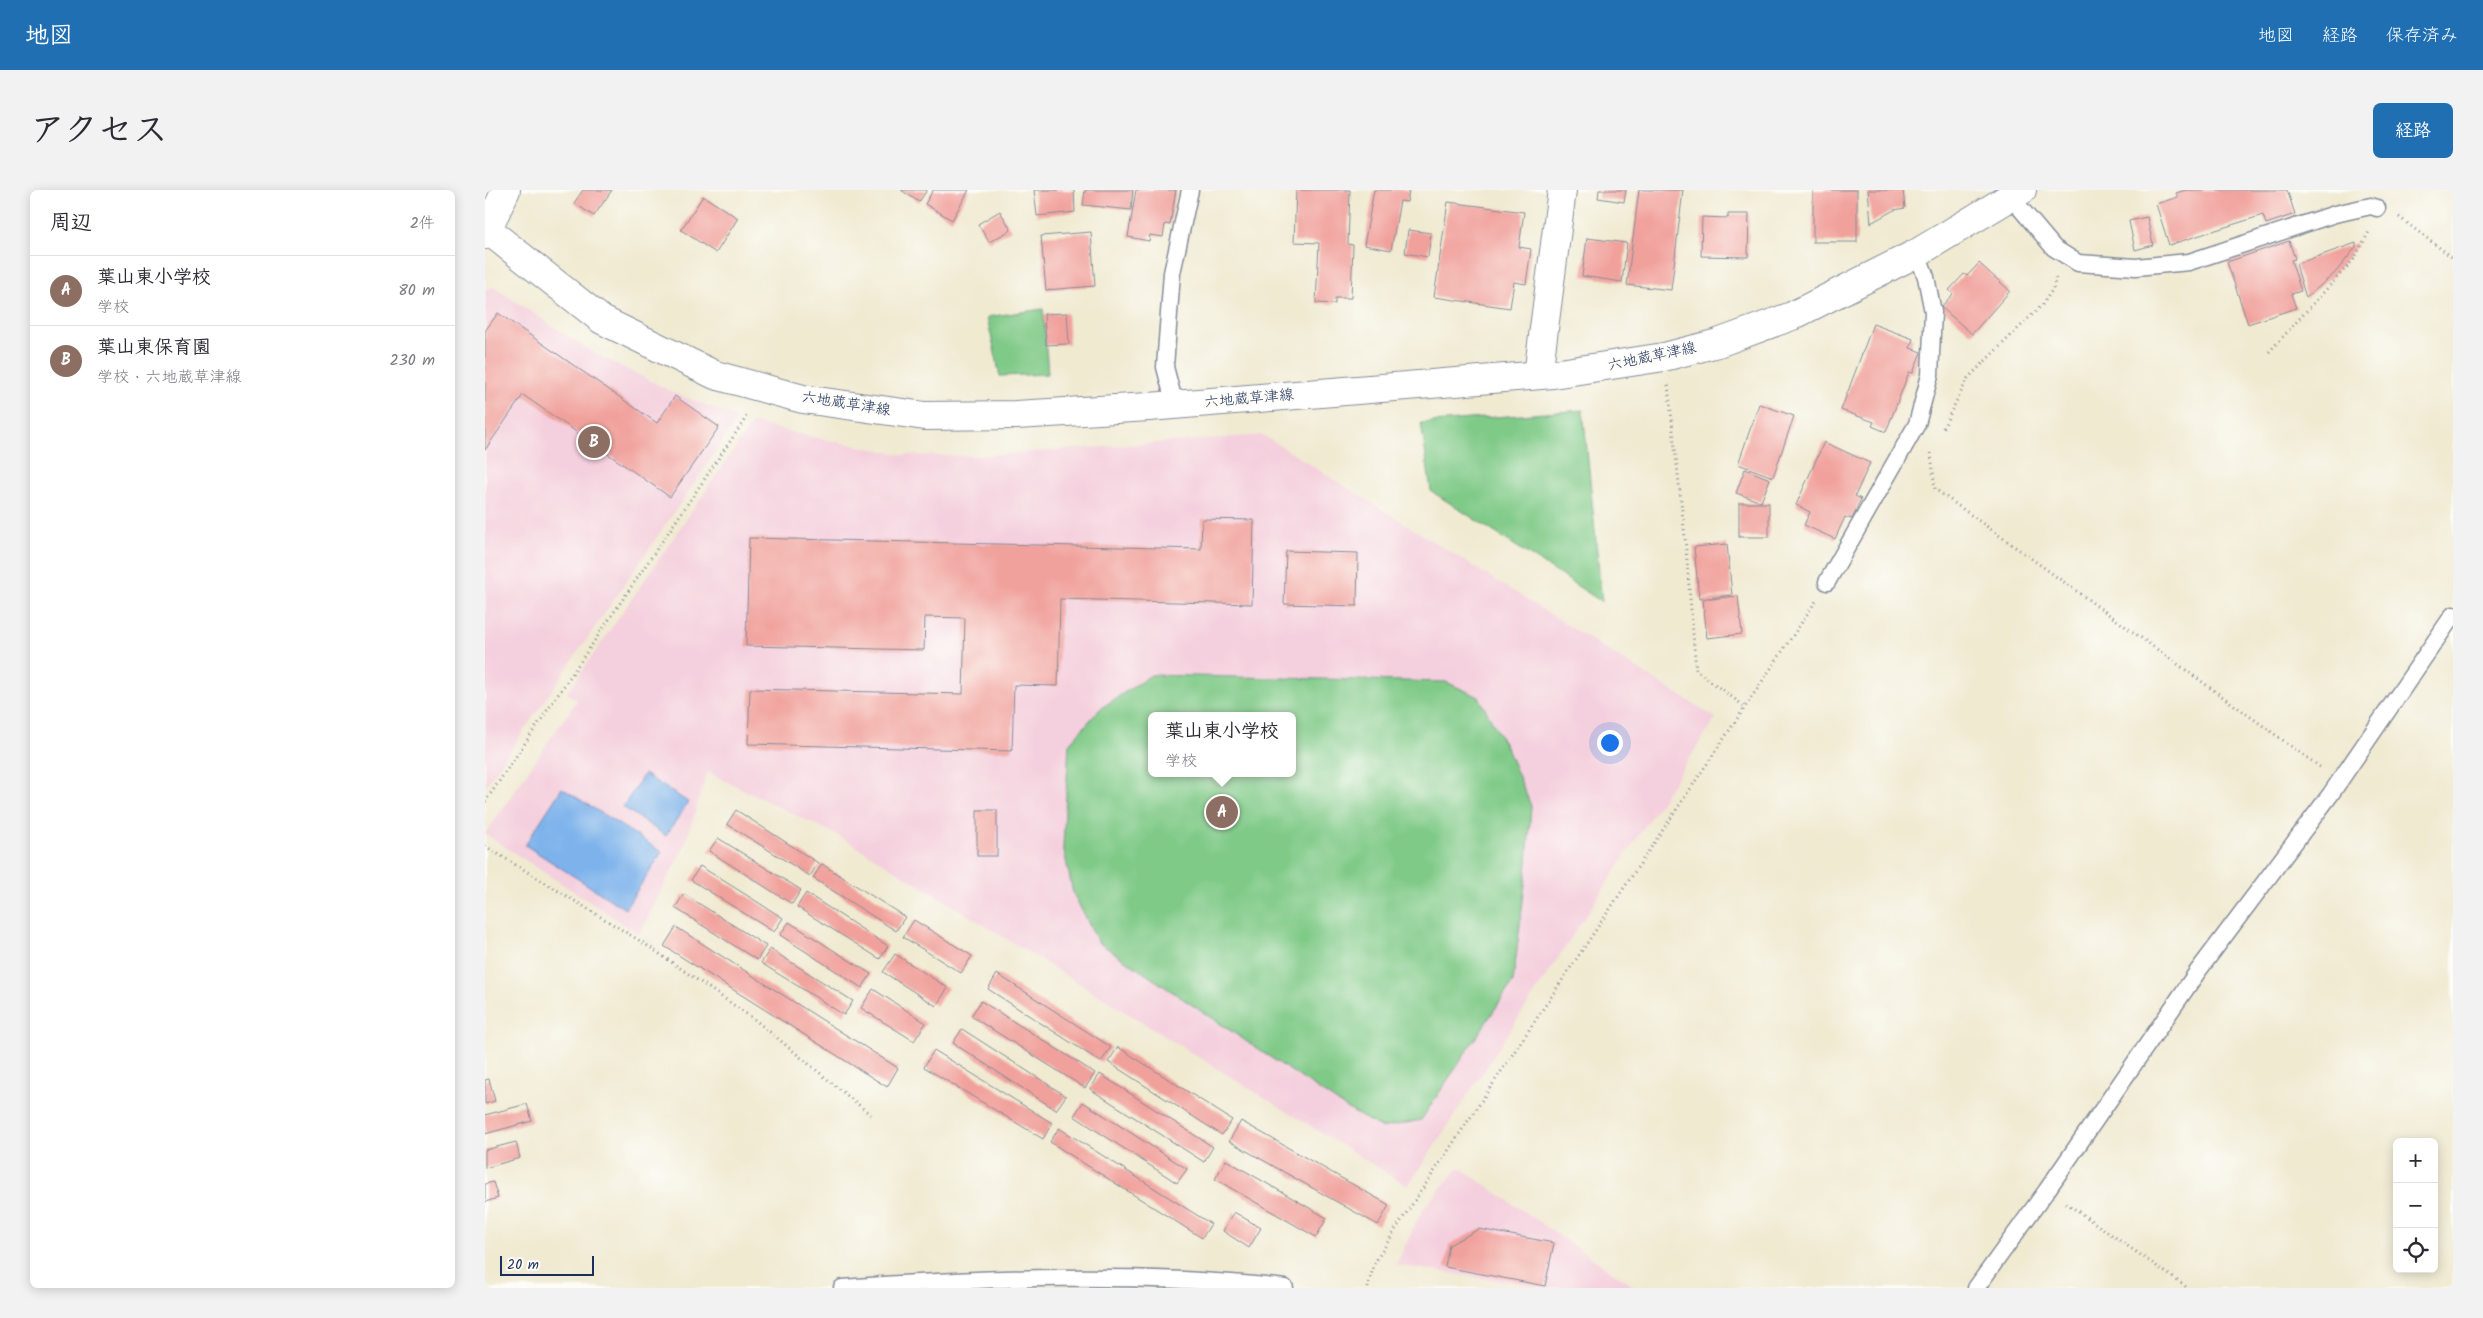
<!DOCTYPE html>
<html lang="ja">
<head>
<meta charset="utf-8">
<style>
	:root { --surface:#fff; --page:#f2f2f3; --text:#2b2b33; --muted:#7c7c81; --line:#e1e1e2; --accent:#1f6fb2 }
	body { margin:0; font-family:Kalam,"Klee One",sans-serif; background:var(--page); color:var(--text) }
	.controls { position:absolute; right:15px; bottom:15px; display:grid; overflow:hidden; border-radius:8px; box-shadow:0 2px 12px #0003 }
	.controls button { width:45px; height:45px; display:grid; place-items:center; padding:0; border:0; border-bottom:1px solid var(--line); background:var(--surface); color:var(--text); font:25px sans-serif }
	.scale { position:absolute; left:15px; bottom:12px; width:94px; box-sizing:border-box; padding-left:5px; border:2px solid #1b2f5e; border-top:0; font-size:14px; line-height:18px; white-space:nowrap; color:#1b2f5e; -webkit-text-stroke:4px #fdfcf7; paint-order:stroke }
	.you { position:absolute; left:1124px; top:552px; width:18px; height:18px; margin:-12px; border:4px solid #fff; border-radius:50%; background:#1a73e8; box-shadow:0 0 0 8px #1a73e833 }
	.badge { display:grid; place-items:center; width:32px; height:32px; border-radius:50%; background:var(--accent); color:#fff; font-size:16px; font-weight:700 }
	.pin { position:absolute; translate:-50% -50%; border:2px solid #fff; box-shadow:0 1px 5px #0006 }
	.popup { position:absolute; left:663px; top:522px; width:148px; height:65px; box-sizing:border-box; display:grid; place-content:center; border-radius:8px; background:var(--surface); filter:drop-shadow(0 1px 4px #0005); font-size:16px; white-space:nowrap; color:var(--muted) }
	.popup b { font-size:19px; color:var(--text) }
	.popup::after { content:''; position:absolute; left:50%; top:100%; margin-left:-10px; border:10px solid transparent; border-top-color:var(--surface) }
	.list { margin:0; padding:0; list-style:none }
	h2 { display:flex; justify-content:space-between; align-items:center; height:65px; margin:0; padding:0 20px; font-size:21px }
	h2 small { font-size:16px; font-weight:400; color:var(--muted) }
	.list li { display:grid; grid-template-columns:32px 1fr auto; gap:15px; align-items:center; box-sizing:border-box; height:70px; padding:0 20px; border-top:1px solid var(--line) }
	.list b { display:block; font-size:19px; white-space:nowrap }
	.list p { margin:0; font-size:16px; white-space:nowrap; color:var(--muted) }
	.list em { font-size:16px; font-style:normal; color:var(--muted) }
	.icon { flex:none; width:28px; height:28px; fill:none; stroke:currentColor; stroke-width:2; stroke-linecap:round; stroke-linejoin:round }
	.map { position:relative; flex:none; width:1968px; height:1098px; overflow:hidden; border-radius:8px }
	header { display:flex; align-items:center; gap:30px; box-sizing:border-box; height:70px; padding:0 25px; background:var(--accent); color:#fff }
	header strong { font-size:24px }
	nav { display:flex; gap:28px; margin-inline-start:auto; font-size:18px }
	.intro { display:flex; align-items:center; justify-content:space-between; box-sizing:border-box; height:120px; padding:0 30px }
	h1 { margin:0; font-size:35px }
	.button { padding:12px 22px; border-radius:8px; background:var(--accent); color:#fff; font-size:18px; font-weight:700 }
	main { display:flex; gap:30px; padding:0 30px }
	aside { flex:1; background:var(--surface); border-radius:8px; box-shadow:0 2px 12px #0003 }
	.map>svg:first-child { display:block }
	.built { fill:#f4cfdd; fill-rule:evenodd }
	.green { fill:#80ca88; stroke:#4e7c73; fill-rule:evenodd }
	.water { fill:#7db2eb; stroke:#4c70a4 }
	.building { fill:#f1a19c }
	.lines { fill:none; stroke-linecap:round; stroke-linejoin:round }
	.lane-casing { stroke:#868c98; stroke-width:19 }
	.street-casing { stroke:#868c98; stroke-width:30 }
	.secondary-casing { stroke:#868c98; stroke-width:30 }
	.path { stroke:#868c98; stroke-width:3; stroke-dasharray:1 4; stroke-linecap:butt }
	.lane { stroke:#fff; stroke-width:16 }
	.street { stroke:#fff; stroke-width:28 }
	.secondary { stroke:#fff; stroke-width:28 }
	.labels { text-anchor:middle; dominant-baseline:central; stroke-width:4; stroke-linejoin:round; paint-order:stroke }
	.street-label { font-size:15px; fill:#1b2f5e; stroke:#fdfcf7 }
</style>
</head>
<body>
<header>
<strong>地図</strong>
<nav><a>地図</a><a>経路</a><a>保存済み</a></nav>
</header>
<div class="intro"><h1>アクセス</h1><a class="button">経路</a></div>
<main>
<aside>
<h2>周辺<small>2件</small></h2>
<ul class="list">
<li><span class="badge" style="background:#8d6e63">A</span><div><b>葉山東小学校</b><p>学校</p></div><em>80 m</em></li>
<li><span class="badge" style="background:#8d6e63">B</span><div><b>葉山東保育園</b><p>学校 · 六地蔵草津線</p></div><em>230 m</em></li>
</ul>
</aside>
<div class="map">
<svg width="1968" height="1098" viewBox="0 0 1968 1098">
	<rect width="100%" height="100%" fill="#fdfcf7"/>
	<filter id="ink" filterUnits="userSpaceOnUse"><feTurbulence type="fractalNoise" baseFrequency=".02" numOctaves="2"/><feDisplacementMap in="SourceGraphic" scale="10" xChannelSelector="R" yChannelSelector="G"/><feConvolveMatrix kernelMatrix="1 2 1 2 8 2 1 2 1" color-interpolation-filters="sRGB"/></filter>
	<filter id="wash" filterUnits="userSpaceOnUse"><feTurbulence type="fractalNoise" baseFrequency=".0096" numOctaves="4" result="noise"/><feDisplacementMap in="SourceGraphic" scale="20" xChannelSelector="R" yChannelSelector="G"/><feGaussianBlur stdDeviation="1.12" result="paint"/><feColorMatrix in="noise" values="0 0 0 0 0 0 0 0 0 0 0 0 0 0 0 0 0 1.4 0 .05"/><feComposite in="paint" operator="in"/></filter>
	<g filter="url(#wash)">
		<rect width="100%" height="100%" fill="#f0ead1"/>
		<g class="built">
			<path d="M9,97L105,161L194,205L249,226L252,231L0,597V100Z"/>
			<path d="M268,232L308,243L418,265L493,266L778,245L1231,528L923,996L356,647L222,582L200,655L154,744L0,644L92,510L82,503ZM667,526H807V583H667Z"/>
			<path d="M974,977L1151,1098H1061L911,1075L937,1020Z"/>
		</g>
		<g class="green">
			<path d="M558,119L563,184L515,186L502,127Z"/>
			<path d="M1098,220L1117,412L946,301L936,233Z"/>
			<path d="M666,485L961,492L994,507L1024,563L1046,616L1041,686L1028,792L936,930L897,938L861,918L613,752L588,703L578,656L584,554L615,519ZM667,526H807V583H667Z"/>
		</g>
		<g class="water">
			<path d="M159,584L203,612L181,646L138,617Z"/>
			<path d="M77,598L177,662L140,719L40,655Z"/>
		</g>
		<g id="blocks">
			<g class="building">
				<path d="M98,0H127L109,26L89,13Z"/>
				<path d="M416,0H442L434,12Z"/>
				<path d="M448,0H484L467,30L440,14Z"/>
				<path d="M549,0H589L590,22L552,26Z"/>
				<path d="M600,0H648L646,20L598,15Z"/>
				<path d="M651,0H691L685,35L680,34L678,47L665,45L664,51L643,47Z"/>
				<path d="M811,0H865L863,54L868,55L866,108H850V114L831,113L834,53L809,52Z"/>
				<path d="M889,0H924L922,12L915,11L906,60L879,55Z"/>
				<path d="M1114,0H1141L1139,12L1113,8Z"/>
				<path d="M1154,0H1198L1186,100L1142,95Z"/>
				<rect x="1328" y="0" width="44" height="52"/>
				<path d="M1383,0H1418L1420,18L1409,20L1386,33Z"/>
				<path d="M1701,0H1802L1810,24L1781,34L1778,25L1684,55L1671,14L1693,7L1691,3Z"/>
				<path d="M218,6L253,28L231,63L196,40Z"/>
				<path d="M963,12L1039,22L1034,57L1046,59L1041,94L1029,92L1025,118L949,107Z"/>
				<path d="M515,21L526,40L504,52L493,34Z"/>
				<path d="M1243,24H1264L1263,67L1216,66L1217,27L1243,28Z"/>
				<path d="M1662,27L1668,55L1650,60L1644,31Z"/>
				<path d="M923,40L946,43L943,67L920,63Z"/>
				<path d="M606,42L610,96L561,100L556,46Z"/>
				<path d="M1102,48L1142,53L1137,92L1097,86Z"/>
				<path d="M1804,51L1810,69L1806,70L1816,101L1806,104L1811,118L1763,134L1742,72Z"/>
				<path d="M1871,53V57L1850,83L1821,108L1811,74Z"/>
				<path d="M1494,73L1525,101L1487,144L1456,117L1468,104L1464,100L1479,84L1482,86Z"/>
				<path d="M13,123L172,233L190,206L234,237L185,307L38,205L0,260V141Z"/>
				<path d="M582,123L584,154L561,155L559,124Z"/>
				<path d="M1388,134L1428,149L1425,158L1436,162L1428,183L1424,182L1401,242L1387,236L1389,232L1356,220Z"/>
				<path d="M1274,214L1309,226L1288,287L1253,274Z"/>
				<path d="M1339,252L1385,273L1370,306L1376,309L1367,329L1360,327L1350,349L1319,335L1325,322L1311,315Z"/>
				<path d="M1260,279L1285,289L1276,312L1251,303Z"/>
				<rect x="1254" y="313" width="30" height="34"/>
				<path d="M717,329L769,330L767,414L575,409L573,496L529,495L527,561L263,554L265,499L478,504L480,428L440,427L439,460L261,456L264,348L716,359Z"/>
				<path d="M1242,354L1247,405L1214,409L1209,357Z"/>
				<path d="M801,361L873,363L872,416L799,414Z"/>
				<path d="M1253,406L1257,444L1222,448L1218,410Z"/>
				<path d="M251,620L333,673L325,686L242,634Z"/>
				<rect x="492" y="620" width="20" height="46"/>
				<path d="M233,648L316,700L307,714L224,661Z"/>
				<path d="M337,674L420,727L411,741L328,688Z"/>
				<path d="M215,676L298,728L289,742L206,690Z"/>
				<path d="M321,703L403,756L395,769L312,717Z"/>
				<path d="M199,704L281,756L272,770L190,718Z"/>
				<path d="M429,730L487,766L476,783L418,747Z"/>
				<path d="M304,732L386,784L377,798L295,745Z"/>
				<path d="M191,737L413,878L402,897L179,756Z"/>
				<path d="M285,759L368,811L359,825L276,773Z"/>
				<path d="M410,764L463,798L451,816L398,782Z"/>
				<path d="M512,784L626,857L616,872L503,799Z"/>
				<path d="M388,799L441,833L429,851L376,818Z"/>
				<path d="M496,811L610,883L600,898L486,826Z"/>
				<path d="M477,839L581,906L571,920L468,853Z"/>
				<path d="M633,857L747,930L737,945L623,872Z"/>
				<path d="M449,860L567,933L558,949L439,877Z"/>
				<path d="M615,884L728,957L719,972L605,899Z"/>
				<path d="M4,889L10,911L0,914V890Z"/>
				<path d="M598,912L702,979L692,993L589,926Z"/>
				<path d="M42,914L47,931L0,944V925Z"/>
				<path d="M756,931L904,1015L893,1035L744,951Z"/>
				<path d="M574,938L726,1034L717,1048L565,952Z"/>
				<path d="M31,952L35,968L0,978V960Z"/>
				<path d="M741,970L842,1028L831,1047L730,989Z"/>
				<path d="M8,992L13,1008L0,1012V994Z"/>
				<path d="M749,1022L776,1038L764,1058L738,1041Z"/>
				<path d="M994,1039L1069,1053L1060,1096L960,1077L964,1055Z"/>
			</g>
		</g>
	</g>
	<g filter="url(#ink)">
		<use href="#blocks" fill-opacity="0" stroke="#868c98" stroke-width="1"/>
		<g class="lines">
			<g class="lane-casing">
				<g id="lane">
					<path d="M1525,6L1569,58L1593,73L1651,77L1704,72L1850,24L1886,16L1892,18"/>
					<path d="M690,215L680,177L687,83L705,0"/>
					<path d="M1342,392L1432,234L1445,185L1448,122L1441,87L1432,63"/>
					<path d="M357,1098C504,1087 654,1082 800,1098"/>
					<path d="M1491,1098L1562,1000L1713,781L1845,605L1968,425"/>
				</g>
			</g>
			<g class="street-casing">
				<g id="street">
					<path d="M0,45L21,0"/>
					<path d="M1053,185L1077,0"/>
				</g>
			</g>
			<g class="secondary-casing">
				<path id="secondary" d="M0,38L117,130L230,185L318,209L440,226L531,225L664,217L1068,184L1179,167L1233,153L1307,126L1432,63L1537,0"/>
			</g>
			<g class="path">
				<path d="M1914,27L1968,68"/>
				<path d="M1784,162L1869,69L1884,42"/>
				<path d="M1183,195L1200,347L1211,480L1259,516"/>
				<path d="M1458,238L1483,188L1557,115L1568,99L1571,87"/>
				<path d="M1446,263L1450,299L1835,577"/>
				<path d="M0,612L263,225"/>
				<path d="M0,656L160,754L269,829L386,925"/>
				<path d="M1581,1013L1703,1098"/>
				<path d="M883,1098L889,1074L912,1037L1331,411"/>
			</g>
			<use href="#lane" class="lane"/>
			<use href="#street" class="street"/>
			<use href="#secondary" class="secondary"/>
		</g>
	</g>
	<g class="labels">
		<g class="street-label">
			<text transform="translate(1167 167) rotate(-12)">六地蔵草津線</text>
			<text transform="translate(764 209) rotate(-5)">六地蔵草津線</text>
			<text transform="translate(361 214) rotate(9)">六地蔵草津線</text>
		</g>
	</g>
</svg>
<div class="controls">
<button>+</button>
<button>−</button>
<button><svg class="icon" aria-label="locate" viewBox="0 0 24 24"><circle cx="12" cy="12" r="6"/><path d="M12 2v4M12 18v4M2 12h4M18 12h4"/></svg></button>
</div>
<div class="scale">20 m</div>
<div class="you"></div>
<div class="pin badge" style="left:737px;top:622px;background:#8d6e63">A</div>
<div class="popup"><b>葉山東小学校</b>学校</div>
<div class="pin badge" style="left:109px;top:252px;background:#8d6e63">B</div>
</div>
</main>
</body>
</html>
